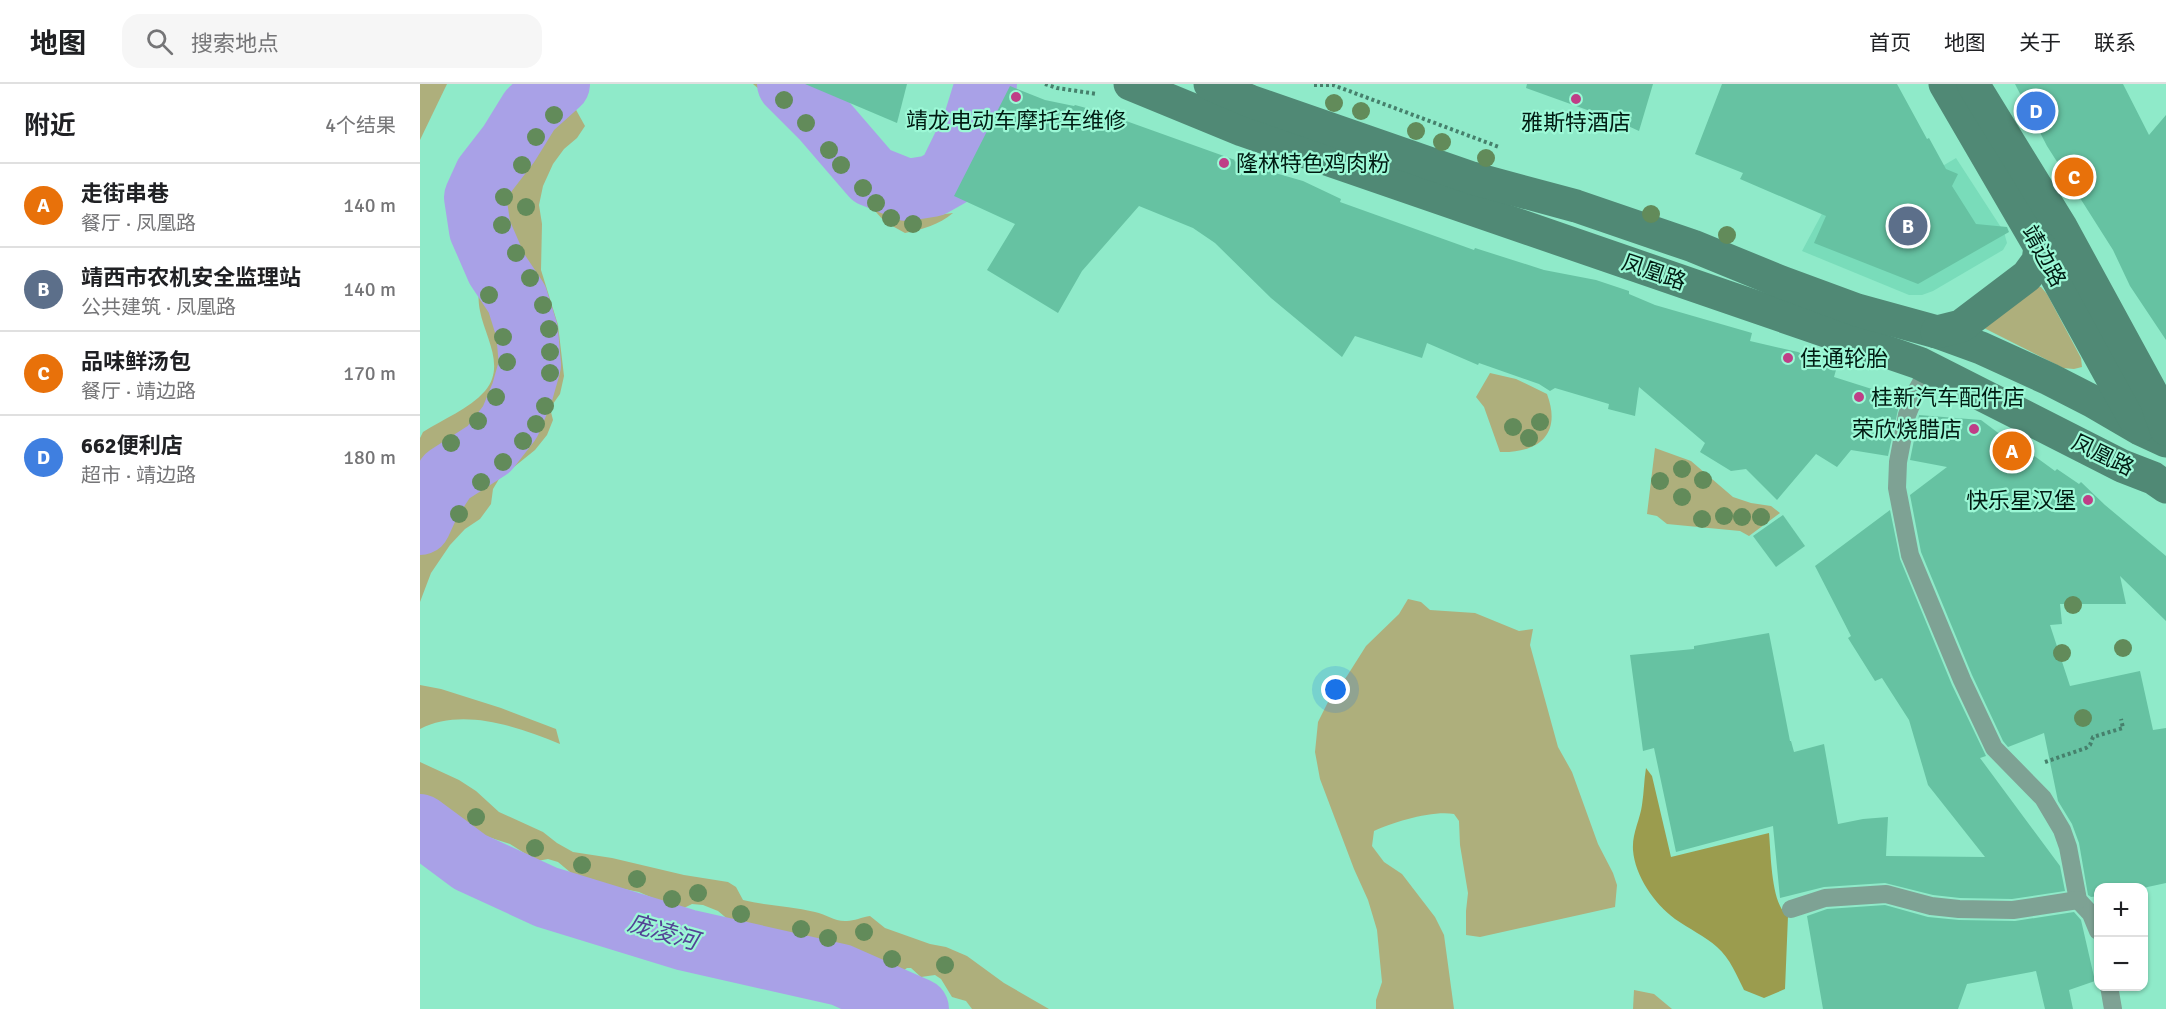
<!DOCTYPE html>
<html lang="zh">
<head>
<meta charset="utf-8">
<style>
	:root { --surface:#fff; --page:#f6f6f6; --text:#202124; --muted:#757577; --line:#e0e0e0; --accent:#0f766e }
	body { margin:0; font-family:Signika,"Noto Sans SC",sans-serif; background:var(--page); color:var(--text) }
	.controls { position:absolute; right:18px; bottom:18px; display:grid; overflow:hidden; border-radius:12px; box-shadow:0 2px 4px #0004 }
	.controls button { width:54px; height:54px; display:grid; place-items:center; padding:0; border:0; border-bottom:2px solid var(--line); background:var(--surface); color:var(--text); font:30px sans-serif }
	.you { position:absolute; left:916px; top:606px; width:21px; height:21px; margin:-15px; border:4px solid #fff; border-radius:50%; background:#1a73e8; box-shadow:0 0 0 9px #1a73e833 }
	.badge { display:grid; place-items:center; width:39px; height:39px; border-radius:50%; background:var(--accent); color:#fff; font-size:20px; font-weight:700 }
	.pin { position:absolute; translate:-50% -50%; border:3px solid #fff; box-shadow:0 2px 6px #0006 }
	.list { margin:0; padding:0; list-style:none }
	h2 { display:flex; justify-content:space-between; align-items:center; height:78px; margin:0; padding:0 24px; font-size:26px }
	h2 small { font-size:20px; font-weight:400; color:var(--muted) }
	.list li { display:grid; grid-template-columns:39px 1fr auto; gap:18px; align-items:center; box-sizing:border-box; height:84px; padding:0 24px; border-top:2px solid var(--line) }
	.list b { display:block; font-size:22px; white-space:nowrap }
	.list p { margin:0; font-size:20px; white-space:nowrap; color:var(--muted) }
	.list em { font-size:20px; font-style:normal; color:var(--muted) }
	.icon { flex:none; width:33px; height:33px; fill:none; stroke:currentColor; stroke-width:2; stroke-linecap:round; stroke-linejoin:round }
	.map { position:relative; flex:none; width:1746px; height:925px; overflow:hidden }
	header { display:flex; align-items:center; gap:36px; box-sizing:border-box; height:84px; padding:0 30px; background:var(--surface); border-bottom:2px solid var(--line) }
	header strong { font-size:28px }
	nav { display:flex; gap:33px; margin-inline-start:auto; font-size:21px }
	.search { width:420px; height:54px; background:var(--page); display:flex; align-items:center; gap:15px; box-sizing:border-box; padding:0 21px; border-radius:18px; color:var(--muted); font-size:22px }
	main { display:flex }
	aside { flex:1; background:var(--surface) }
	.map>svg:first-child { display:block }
	.built { fill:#79dcba }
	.green { fill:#aeaf7c }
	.forest { fill:#9b9c4e }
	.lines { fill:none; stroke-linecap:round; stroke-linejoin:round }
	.river { stroke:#a9a1e7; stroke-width:62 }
	.building { fill:#66c2a2 }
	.path { stroke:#46806c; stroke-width:4; stroke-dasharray:3 3; stroke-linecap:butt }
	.service { stroke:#7ea294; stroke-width:18 }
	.secondary { stroke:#508975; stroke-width:33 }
	.tree { fill:#628b5a }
	.poi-dot { fill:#bf3e87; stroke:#9cf8d6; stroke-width:2 }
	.labels { text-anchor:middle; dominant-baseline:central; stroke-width:4.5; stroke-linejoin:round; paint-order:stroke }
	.poi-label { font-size:22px; fill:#001b12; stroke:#9cf8d6; text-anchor:start }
	.street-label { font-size:22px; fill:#001b12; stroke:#9cf8d6 }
	.water-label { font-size:24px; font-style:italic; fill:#534395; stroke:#9cf8d6 }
</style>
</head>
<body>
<header>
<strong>地图</strong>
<div class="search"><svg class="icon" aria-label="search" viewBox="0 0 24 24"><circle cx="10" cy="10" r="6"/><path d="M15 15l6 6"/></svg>搜索地点</div>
<nav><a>首页</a><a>地图</a><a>关于</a><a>联系</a></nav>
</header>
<main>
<aside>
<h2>附近<small>4个结果</small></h2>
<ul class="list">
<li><span class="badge" style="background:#e8710a">A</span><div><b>走街串巷</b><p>餐厅 · 凤凰路</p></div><em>140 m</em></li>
<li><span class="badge" style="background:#5c6f8a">B</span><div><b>靖西市农机安全监理站</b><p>公共建筑 · 凤凰路</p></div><em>140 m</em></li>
<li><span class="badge" style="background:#e8710a">C</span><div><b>品味鲜汤包</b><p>餐厅 · 靖边路</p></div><em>170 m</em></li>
<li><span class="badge" style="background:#3f7fe0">D</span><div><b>662便利店</b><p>超市 · 靖边路</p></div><em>180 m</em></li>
</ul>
</aside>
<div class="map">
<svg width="1746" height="925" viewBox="0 0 1746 925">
	<rect width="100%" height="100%" fill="#8feac9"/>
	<path class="built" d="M1536,74L1584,148L1587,159L1583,166L1513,207L1502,211H1489L1382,167L1405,124H1452Z"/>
	<g class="green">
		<path d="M0,0H27L0,56Z"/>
		<path d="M333,0H357L362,4L447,102L470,126L482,134L492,136L510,129L518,131L533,129C518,141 504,145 485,149L465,138L361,24Z"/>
		<path d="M145,9L144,19L155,24L165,42L157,54L144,65L133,80L123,102L119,121L122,140L121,186L138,241L144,292L140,310L130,324L133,336L127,351L115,366L79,395L73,405L71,420L60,435L45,445L30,461L11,489L0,518V468L13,441L26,420L41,402L67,381L105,342L113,324L122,282V261L118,239L111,212L88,178L67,124L73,103L108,48L125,23Z"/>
		<path d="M63,186C96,227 112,263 85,312C77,326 69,339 59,350C47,362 30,371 20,384C12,395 7,408 0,420V354L3,348C23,335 49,325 65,307C86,282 65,253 60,227C57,212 59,200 63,186Z"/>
		<path d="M1611,201L1621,203L1627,210L1661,274L1662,283L1654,285L1643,284L1562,243Z"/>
		<path d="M1070,289L1096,295L1127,310C1142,350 1119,369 1080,368L1064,323L1056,313Z"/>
		<path d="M1235,364L1271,377L1313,413L1331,419L1351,422L1360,429L1329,452L1320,447L1247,440L1237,432L1227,430Z"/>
		<path d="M988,515L1001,518L1010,526L1055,529L1099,547L1113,545L1110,561L1138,663L1152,688L1178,760L1193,789L1197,801L1195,823L1060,853L1046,851V827L1048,809L1040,761L1039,737L1034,730C1013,726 973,738 954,747L952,762L964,778L982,790L1015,833L1024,851L1034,925H956V916L962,898L957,846L948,816L934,785L900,695L895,668L898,638L908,618L927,592L946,562L979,530Z"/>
		<path d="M0,601L21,605L81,624L136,645L140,660C98,643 43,623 0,645Z"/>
		<path d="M0,678L39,696L56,707L79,728L123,748L137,759L153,768L192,774L264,791L308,798L316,803L323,816C347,822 371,822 395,828C406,830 415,838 427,837C434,837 442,833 450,832L465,844L510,860L526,863L547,872L584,899L629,925H552L546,917L532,913L521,895L515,891L501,893L491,884H487L480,889L470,890L461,886L456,878L446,870L433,864H420L412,868L402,866L375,856L329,849L316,842L298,827L283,821L272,820L260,826L251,827L242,823L235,815L219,808L189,802L172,795L156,793L138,778L128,775L117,777L90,760L50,747L36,739L26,727L11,718L0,719Z"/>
		<path d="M1214,906L1234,910L1252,925H1213Z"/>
	</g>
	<path class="forest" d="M1226,684L1232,692L1251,773L1349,749C1351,770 1351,821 1368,832L1365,905L1344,914L1324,906C1317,892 1310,874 1297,863C1285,852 1269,845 1255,835C1234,819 1215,792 1213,766C1212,749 1220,736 1222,721C1224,708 1224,696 1226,684Z"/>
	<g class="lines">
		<g class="river">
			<path d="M368,0L402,34L452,92L487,106L512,102L528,93L553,42L566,0"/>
			<path d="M0,440L10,418L27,392L69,365L90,338L102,309L110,281L107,247L97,215L77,185L60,146L55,113L65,91L89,60L110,26L139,0"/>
			<path d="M0,741L50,778L126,813L266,856L421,891L498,925"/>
		</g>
	</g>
	<g class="building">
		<path d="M385,0H487L477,39Z"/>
		<path d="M1107,0H1233L1219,47L1195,36L1106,4Z"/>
		<path d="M1302,0H1477L1507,55L1509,54L1526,85L1538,90L1532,102L1556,140L1587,143L1589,148L1498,200L1394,159L1406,132L1320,95L1323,89L1275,70Z"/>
		<path d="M1595,0H1703L1729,51L1746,31V256L1710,202L1693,166L1627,62Z"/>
		<path d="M590,2L625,16L654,22L655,21L681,28L815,76L814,77L883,97L921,115L920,118L1054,166L1055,164L1124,186L1176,196L1209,207V210L1235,221L1332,249L1330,257L1378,268L1416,286L1414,293L1455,306L1452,314L1479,321L1468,372L1431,366L1417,383L1396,370L1357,416L1326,385L1311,387L1280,368L1285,359L1219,303L1215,332L1188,325L1189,320L1135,304L1130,307L1119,300L1059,279L1058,281L1007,259L1002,274L935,252L922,273L851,214L795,159L773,144L719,122L662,187L638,229L567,186L595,140L534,112Z"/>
		<path d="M1499,331L1561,336L1589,357L1590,354L1635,387L1637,385L1659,400L1661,398L1685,421L1746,472V537L1700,492L1706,520H1640L1642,540L1630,541L1650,602L1720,587L1733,646L1746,644V799L1723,804H1678V812L1671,813L1668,811L1659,759L1652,740L1638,717L1624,649L1588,663L1583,657L1552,591L1501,468L1490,411L1527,383L1490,376Z"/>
		<path d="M1470,426L1480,475L1532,601L1566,672L1560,674L1640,782L1645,807L1592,815L1540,814L1513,811L1465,799L1404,803L1360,814L1353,742L1256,768L1234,664L1223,667L1210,571L1274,565V562L1349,549L1370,657H1371L1374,668L1404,660L1418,740L1443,735L1468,733L1466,772L1565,773L1508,701L1489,636L1462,594L1455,597L1428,554L1431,552L1395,482Z"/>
		<path d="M1363,431L1385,462L1356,483L1333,452Z"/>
		<path d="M1465,821L1508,833L1539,836L1595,837L1654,828L1661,836L1675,897L1649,906L1653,925H1625L1616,887L1547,900L1538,925H1403L1387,832L1407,825Z"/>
	</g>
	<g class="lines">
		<g class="path">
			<path d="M625,0L637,4L677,10"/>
			<path d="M894,1H913L1079,63"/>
			<path d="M1625,678L1666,664L1670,661L1673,653L1703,644L1701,635"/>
		</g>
		<g class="service">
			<path d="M1509,284L1498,304L1487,331L1478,378L1477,404L1490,471L1542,596L1574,664L1623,714L1642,746L1648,763L1658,816L1671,830L1678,847"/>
			<path d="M1371,825L1405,814L1466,810L1511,822L1539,825L1593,826L1658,816"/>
			<path d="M1689,902L1693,925"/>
		</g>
		<g class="secondary">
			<path d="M710,0L822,46L1499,279L1702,382L1733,394L1746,403"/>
			<path d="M790,0L830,17L1052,94L1156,122L1273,162L1361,198L1437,226L1517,248L1561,264L1629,295L1672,317L1720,345L1746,357"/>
			<path d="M1525,0L1620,163L1719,343"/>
			<path d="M1553,0L1641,143L1736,317L1746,345"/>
			<path d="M1517,248L1541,242L1607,192L1618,177L1620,163"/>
		</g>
	</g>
	<g class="tree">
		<circle cx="364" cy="16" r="9"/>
		<circle cx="914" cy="19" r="9"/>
		<circle cx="941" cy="27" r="9"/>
		<circle cx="134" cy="31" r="9"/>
		<circle cx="386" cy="39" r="9"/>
		<circle cx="996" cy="47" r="9"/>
		<circle cx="116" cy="53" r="9"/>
		<circle cx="1022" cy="58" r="9"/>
		<circle cx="409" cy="66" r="9"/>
		<circle cx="1066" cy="74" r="9"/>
		<circle cx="102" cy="81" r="9"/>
		<circle cx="421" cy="81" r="9"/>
		<circle cx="443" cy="104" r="9"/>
		<circle cx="84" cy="113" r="9"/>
		<circle cx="456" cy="119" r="9"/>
		<circle cx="106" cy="123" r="9"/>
		<circle cx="1231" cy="130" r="9"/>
		<circle cx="471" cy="134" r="9"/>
		<circle cx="493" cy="140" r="9"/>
		<circle cx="82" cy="141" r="9"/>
		<circle cx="1307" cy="151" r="9"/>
		<circle cx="96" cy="169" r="9"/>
		<circle cx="110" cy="194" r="9"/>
		<circle cx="69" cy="211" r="9"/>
		<circle cx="123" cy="221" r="9"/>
		<circle cx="129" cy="245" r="9"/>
		<circle cx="83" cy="253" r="9"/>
		<circle cx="130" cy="268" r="9"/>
		<circle cx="87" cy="278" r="9"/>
		<circle cx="130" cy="289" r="9"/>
		<circle cx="76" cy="313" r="9"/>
		<circle cx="125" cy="322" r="9"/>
		<circle cx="58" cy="337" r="9"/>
		<circle cx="1120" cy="338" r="9"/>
		<circle cx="116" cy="340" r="9"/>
		<circle cx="1093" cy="343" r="9"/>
		<circle cx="1109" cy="354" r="9"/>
		<circle cx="103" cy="357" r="9"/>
		<circle cx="31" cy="359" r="9"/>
		<circle cx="83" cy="378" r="9"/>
		<circle cx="1262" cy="385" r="9"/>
		<circle cx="1283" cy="396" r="9"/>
		<circle cx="1240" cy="397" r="9"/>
		<circle cx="61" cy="398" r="9"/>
		<circle cx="1262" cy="413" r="9"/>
		<circle cx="39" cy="430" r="9"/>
		<circle cx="1304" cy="432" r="9"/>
		<circle cx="1322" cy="433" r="9"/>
		<circle cx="1341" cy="433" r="9"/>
		<circle cx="1282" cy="435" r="9"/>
		<circle cx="1653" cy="521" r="9"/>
		<circle cx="1703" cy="564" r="9"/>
		<circle cx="1642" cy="569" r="9"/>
		<circle cx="1663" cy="634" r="9"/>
		<circle cx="56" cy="733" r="9"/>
		<circle cx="115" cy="764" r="9"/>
		<circle cx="162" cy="781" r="9"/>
		<circle cx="217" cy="795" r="9"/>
		<circle cx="278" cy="809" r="9"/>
		<circle cx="252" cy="815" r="9"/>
		<circle cx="321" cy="830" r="9"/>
		<circle cx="381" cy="845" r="9"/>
		<circle cx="444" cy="848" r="9"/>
		<circle cx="408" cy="854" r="9"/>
		<circle cx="472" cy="875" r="9"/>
		<circle cx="525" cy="881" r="9"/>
	</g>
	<g class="poi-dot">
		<circle cx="596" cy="13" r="6"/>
		<circle cx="1156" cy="15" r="6"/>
		<circle cx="804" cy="79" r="6"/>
		<circle cx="1368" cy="274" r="6"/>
		<circle cx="1439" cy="313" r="6"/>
		<circle cx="1554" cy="345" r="6"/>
		<circle cx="1668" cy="416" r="6"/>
	</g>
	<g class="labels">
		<g class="poi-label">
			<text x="596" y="36" text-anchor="middle">靖龙电动车摩托车维修</text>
			<text x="1156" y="38" text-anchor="middle">雅斯特酒店</text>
			<text x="816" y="79">隆林特色鸡肉粉</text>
			<text x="1380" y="274">佳通轮胎</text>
			<text x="1451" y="313">桂新汽车配件店</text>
			<text x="1542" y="345" text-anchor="end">荣欣烧腊店</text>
			<text x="1656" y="416" text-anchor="end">快乐星汉堡</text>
		</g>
		<g class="street-label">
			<text transform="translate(1624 172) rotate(61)">靖边路</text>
			<text transform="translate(1234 188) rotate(19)">凤凰路</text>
			<text transform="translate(1683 371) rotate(26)">凤凰路</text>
		</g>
		<g class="water-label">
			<text transform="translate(243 848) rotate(16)">庞凌河</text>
		</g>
	</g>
</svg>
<div class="controls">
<button>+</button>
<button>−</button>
</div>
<div class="you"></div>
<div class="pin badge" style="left:1592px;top:367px;background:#e8710a">A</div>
<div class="pin badge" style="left:1488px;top:142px;background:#5c6f8a">B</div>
<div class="pin badge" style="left:1654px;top:93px;background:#e8710a">C</div>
<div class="pin badge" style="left:1616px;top:27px;background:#3f7fe0">D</div>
</div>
</main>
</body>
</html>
